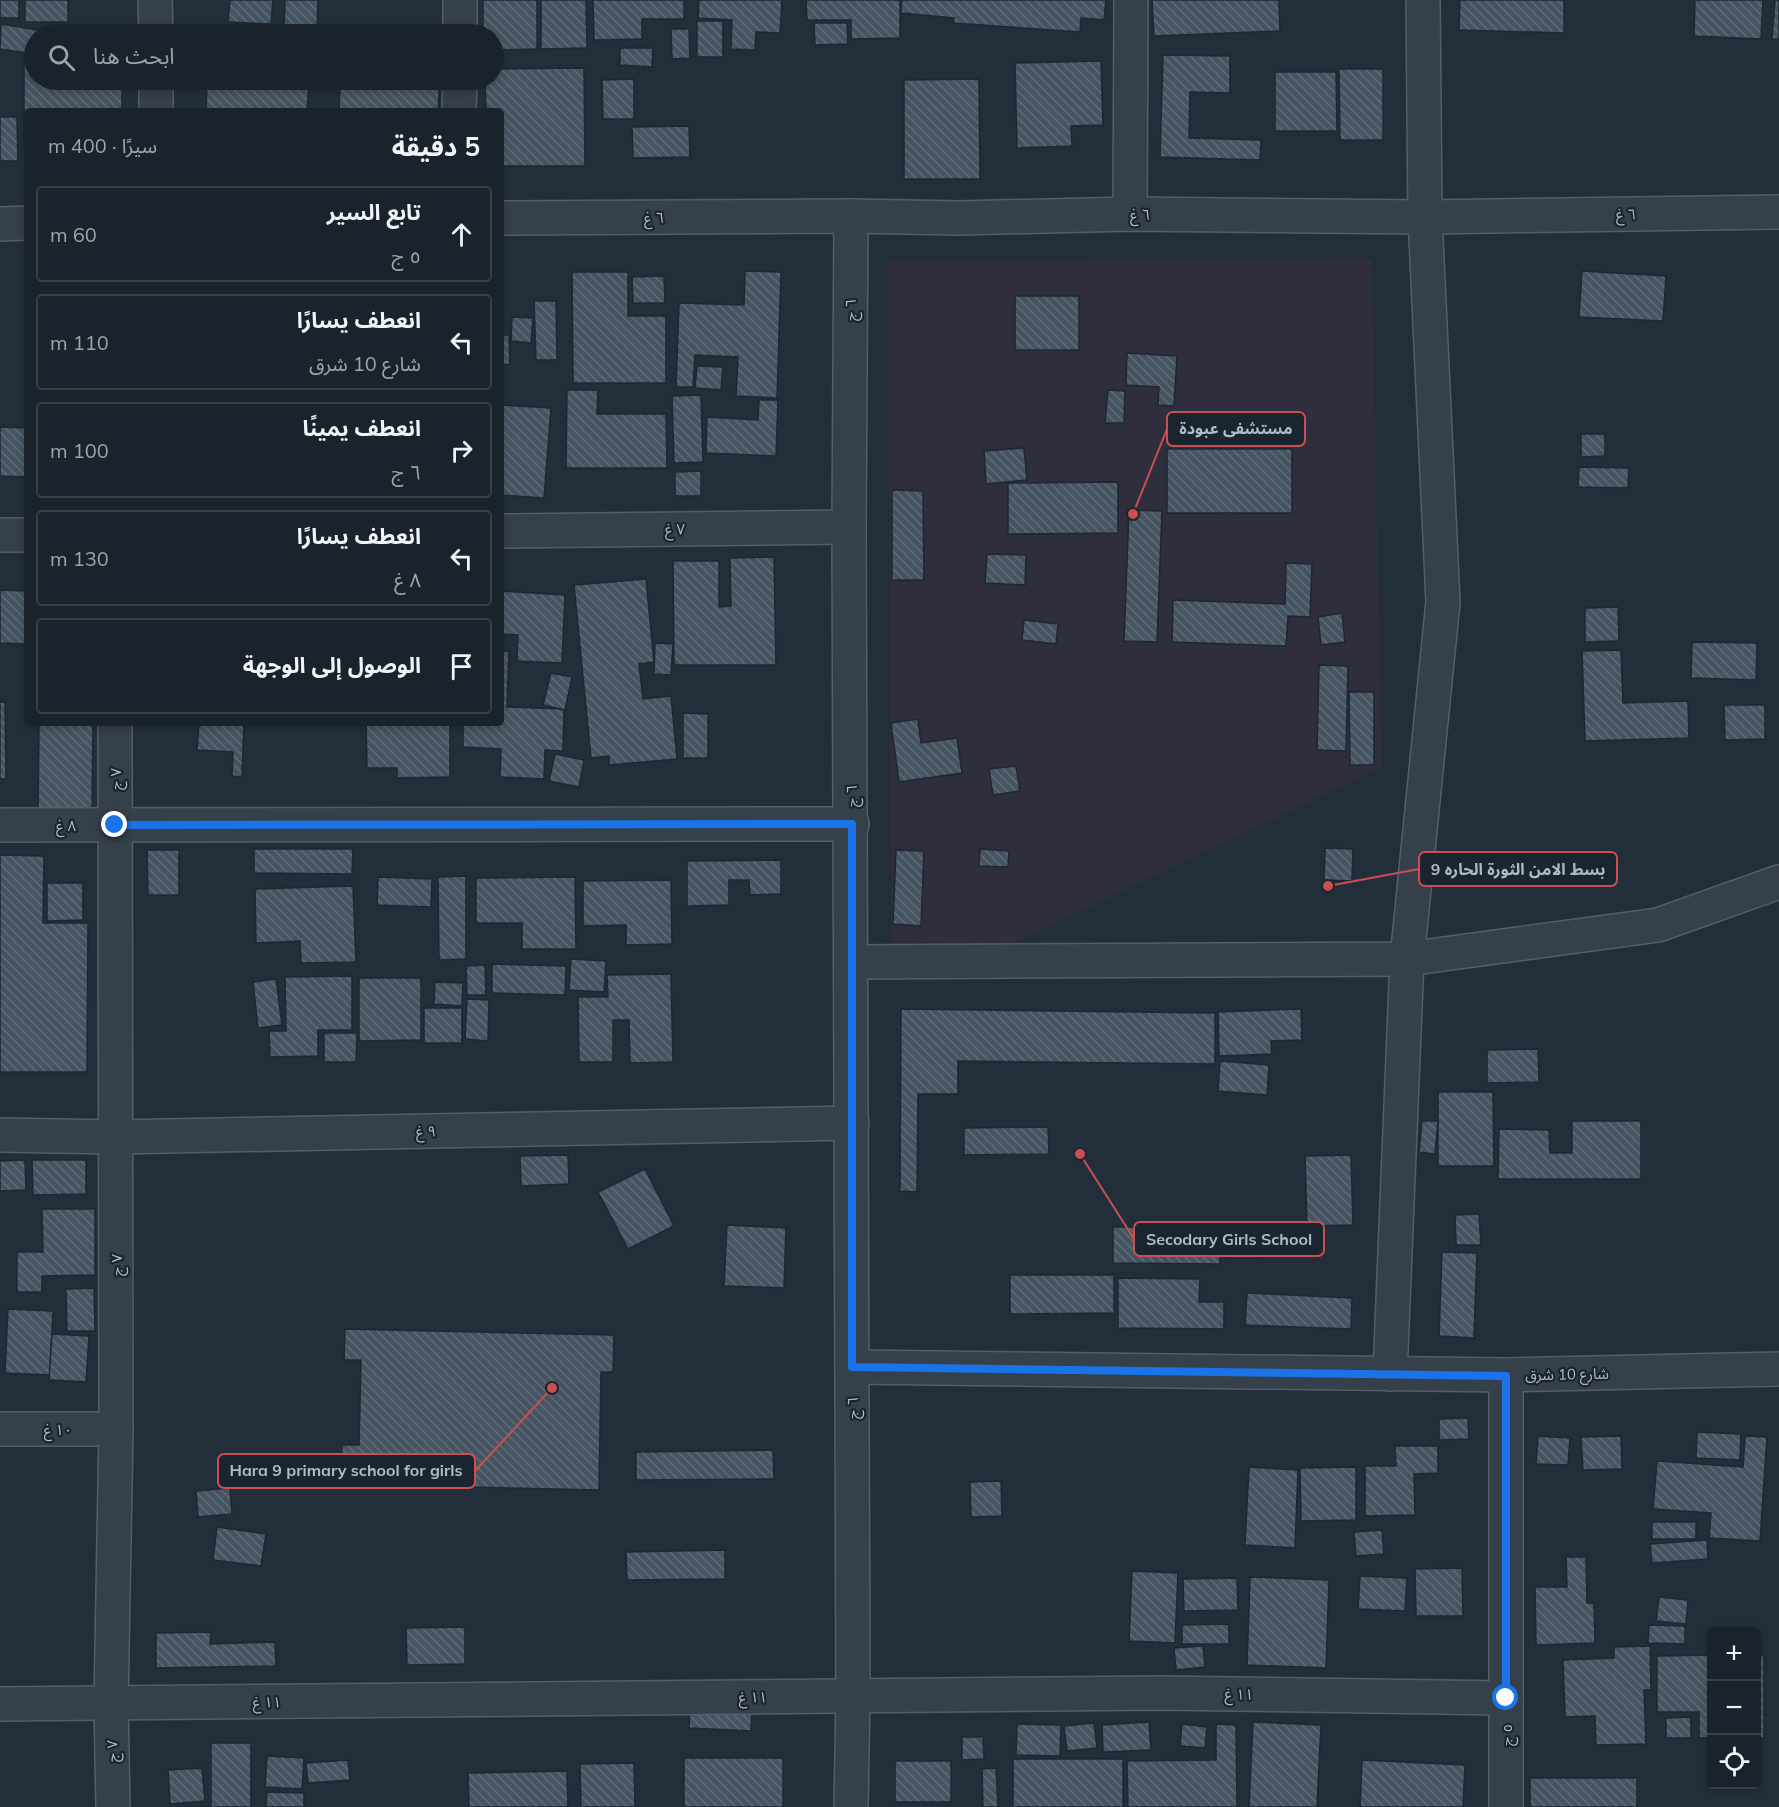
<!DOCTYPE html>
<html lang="ar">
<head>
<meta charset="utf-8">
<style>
	:root { --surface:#1a232c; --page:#272f38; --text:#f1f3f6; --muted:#9fa4a9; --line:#384048 }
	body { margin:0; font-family:Mulish,"Noto Sans Arabic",sans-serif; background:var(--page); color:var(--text); direction:rtl }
	.controls { position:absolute; right:18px; bottom:18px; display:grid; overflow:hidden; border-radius:6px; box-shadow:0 3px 9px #0003 }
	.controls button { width:54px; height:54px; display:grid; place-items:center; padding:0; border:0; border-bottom:2px solid var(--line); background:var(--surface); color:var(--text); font:30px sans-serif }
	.stop { position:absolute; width:18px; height:18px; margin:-14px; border:4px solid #1a73e8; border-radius:50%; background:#fff }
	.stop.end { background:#1a73e8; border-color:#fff; box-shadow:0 2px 6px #0008 }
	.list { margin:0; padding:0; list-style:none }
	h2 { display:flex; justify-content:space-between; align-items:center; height:78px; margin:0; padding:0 24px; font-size:26px }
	h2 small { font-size:20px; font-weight:400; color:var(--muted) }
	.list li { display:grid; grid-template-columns:39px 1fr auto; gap:18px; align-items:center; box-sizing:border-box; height:96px; margin:0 12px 12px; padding:0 12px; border:2px solid var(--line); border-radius:6px }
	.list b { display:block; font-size:22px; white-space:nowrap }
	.list p { margin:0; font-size:20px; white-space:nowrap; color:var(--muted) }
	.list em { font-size:20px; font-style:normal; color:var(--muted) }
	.icon { flex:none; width:33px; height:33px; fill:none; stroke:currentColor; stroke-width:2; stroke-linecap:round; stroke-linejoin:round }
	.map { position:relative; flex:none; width:1779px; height:1807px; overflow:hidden; direction:ltr }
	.search { position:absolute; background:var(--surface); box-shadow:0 3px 9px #0003; left:24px; top:24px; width:480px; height:66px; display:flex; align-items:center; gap:15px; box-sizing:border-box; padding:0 21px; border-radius:33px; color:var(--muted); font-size:22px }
	.panel { position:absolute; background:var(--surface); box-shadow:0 3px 9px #0003; left:24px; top:108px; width:480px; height:618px; border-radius:6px; direction:rtl }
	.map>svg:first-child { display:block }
	.medical { fill:#2e2e3c }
	.building { fill:url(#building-back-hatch); stroke:#1d2732; stroke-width:1.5 }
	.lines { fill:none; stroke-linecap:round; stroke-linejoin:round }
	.minor-casing { stroke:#545e69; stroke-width:36 }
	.minor { stroke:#36404b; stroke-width:33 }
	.route { stroke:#1a73e8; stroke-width:8 }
	.labels { text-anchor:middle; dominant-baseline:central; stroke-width:4.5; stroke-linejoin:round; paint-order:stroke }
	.street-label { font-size:15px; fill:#b1bbc7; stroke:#1b2530 }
	.leader { fill:none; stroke:#cd4d50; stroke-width:2 }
	.callout-dot { fill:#cd4d50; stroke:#1b2530; stroke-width:2 }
	.callout { fill:#1b2530; stroke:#cd4d50; stroke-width:2 }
	.callout-label { font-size:16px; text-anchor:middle; font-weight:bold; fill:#b1bbc7 }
</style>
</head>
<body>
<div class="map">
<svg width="1779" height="1807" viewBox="0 0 1779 1807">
	<defs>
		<pattern id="building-back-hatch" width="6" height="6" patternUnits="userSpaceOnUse" patternTransform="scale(1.5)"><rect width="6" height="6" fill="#465462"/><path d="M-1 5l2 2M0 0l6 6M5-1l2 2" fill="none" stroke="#5e6b77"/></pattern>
	</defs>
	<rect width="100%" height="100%" fill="#222f3b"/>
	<path class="medical" d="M1357,258L1372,260L1382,767L1012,944L891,947L888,261Z"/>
	<g class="building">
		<rect x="0" y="0" width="19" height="18"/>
		<rect x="25" y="0" width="43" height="22"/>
		<path d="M230,0H273L271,24L228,22Z"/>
		<path d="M285,0H318L317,29L284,27Z"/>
		<path d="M483,0H537V49L494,50V34H483Z"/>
		<path d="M541,0H586L587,48L541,49Z"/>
		<path d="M593,0H684V19H642V39L594,40Z"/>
		<path d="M699,0H782L780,33L756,32L755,50L731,49L732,20L698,18Z"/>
		<path d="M806,0H900V38L851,39V20H807Z"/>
		<path d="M902,0H1106L1104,20L1081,18L1080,32L953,23L954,18L901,13Z"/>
		<path d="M1152,0H1279L1280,31L1154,36Z"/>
		<path d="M1460,0H1564V33L1459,30Z"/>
		<path d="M1695,0H1763L1761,39L1694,36Z"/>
		<path d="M1775,0H1779V39H1772Z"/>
		<rect x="697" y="21" width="26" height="36"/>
		<path d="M814,23H847L848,44L815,45Z"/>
		<path d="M1,24L44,31V34H34V54L0,49Z"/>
		<path d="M671,29H689L690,58L672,59Z"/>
		<path d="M620,48H653L652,67L620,65Z"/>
		<path d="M1163,55L1230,56V93L1190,92L1189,138L1261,140L1260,160L1160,157Z"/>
		<path d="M24,61H34V80H122V111H27V142H24Z"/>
		<path d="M1101,61L1103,125L1071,126L1072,146L1017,148L1015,63Z"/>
		<path d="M584,68L585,166H501V111H486L485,80H494V69Z"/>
		<path d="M1339,69H1383V140H1340Z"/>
		<path d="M1275,72H1336L1337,131H1275Z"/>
		<path d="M634,79V119H603L602,80Z"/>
		<path d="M979,79L980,179H904V80Z"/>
		<path d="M207,80H309L307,111H206Z"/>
		<path d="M340,80H440L438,111H339Z"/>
		<path d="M0,117H17L18,161H0Z"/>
		<path d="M689,126L690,157L633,158L632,127Z"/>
		<path d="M745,271L781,272L777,398L736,396L738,357L695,355L693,387H676L679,303L744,305Z"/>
		<path d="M1582,271L1666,276L1663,321L1579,317Z"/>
		<path d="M572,272H628V316H666V383H573Z"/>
		<path d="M664,276L665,303H633L632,277Z"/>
		<rect x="1015" y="296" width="64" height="54"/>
		<path d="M534,301H556L557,360H536Z"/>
		<path d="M512,317L533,318L531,343L511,341Z"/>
		<path d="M501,335H509L510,364L501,365Z"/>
		<path d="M1127,353L1177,356L1174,406L1158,405L1159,387L1126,385Z"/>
		<path d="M697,366L723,367L721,390L695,388Z"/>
		<path d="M567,390H598L597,414H666L667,468H566Z"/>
		<path d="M1108,390L1125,391L1124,423H1105Z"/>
		<path d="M701,395L703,462L674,463L672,396Z"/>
		<path d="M759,400H778L776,456L706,453L707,417L758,420Z"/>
		<path d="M501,405L551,408L544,498L501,495Z"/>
		<path d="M0,427L27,428V477L0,476Z"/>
		<path d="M1581,434H1605V456L1581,457Z"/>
		<path d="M1024,448L1027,480L986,484L984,451Z"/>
		<rect x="1167" y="449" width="125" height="64"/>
		<path d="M1579,467L1629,468L1628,488L1578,487Z"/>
		<path d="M701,471V496H675V472Z"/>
		<path d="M1118,482V533L1008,534V483Z"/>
		<path d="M892,490L923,491L924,580H892Z"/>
		<path d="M1129,510L1162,511L1157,642L1124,641Z"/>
		<path d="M987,554L1026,555L1025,585L985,583Z"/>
		<path d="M774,557L776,665H674L673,561H719V607L731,606L730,558Z"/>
		<path d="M1286,563L1312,564L1310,617L1288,616L1286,646L1172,642L1173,600L1285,604Z"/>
		<path d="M646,579L654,662L639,664L643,699L671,696L677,759L609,765V756L591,758L574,585Z"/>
		<path d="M0,590L27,591V644L0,643Z"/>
		<path d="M501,591L565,595L562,663L517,661L518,635L501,634Z"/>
		<path d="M1618,607L1619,641L1585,642V608Z"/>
		<path d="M1342,613L1345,642L1321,645L1318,617Z"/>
		<path d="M1024,620L1058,624L1056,644L1022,640Z"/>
		<path d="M1692,642L1757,643L1756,680L1691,678Z"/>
		<path d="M655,643L673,644L671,675L654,674Z"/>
		<path d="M1621,650L1623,703L1688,701L1689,738L1585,741L1582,651Z"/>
		<path d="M501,651H509L507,707L564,709L563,751L545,750L544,779L500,777L501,749L463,747V723H501Z"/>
		<path d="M1319,665L1348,666L1346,751L1317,750Z"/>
		<path d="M551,673L572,677L565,710L543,705Z"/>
		<path d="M1349,692H1374V765H1350Z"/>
		<path d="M0,702H5L6,779H0Z"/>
		<path d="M1724,705H1765V739L1725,740Z"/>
		<path d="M683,713L708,714V758H683Z"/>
		<path d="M918,719L921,743L957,738L962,773L899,782L891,723Z"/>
		<path d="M39,723H93L92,814H38Z"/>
		<path d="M199,723H244L242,777L232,776L233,752L197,750Z"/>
		<path d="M366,723H450V777L397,778V768H367Z"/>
		<path d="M555,754L584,760L579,787L549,781Z"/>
		<path d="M1016,766L1020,791L993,795L989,769Z"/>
		<path d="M1325,848L1353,849L1352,881L1324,880Z"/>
		<path d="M254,849H353L352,874L254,873Z"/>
		<path d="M980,849L1009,851L1008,867L979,866Z"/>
		<path d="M147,850H179V895H148Z"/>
		<path d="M896,850L924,851L921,926L893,924Z"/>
		<path d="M0,855L44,856L43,923H88L87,1072H0Z"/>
		<path d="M781,860V894L750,895L749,880H729V905L687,906V861Z"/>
		<path d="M466,876V959L439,960L438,877Z"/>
		<path d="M378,877L432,879L431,907L377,905Z"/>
		<path d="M575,877L576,949H522V923H476V878Z"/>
		<path d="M671,880L672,944L626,945V925L583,926V881Z"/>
		<path d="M47,883H83V920L47,921Z"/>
		<path d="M353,886L356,962L301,963L300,941L256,943L255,889Z"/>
		<path d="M571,959L606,961L604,992L569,990Z"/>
		<path d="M492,964L566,966L565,995L492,993Z"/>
		<path d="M485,965L486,995H467L466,966Z"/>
		<path d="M671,974L673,1062L630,1063L629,1020H613V1062H579L578,997H608L607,975Z"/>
		<path d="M352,976V1030H318V1056L270,1057L269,1031H286L285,977Z"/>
		<path d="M359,978H421V1040L359,1041Z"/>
		<path d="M276,979L282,1025L258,1028L253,982Z"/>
		<path d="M435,982L463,983L462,1006L434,1004Z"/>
		<path d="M467,999L489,1000L488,1041L465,1039Z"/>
		<rect x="424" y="1008" width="38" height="35"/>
		<path d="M901,1009L1215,1013V1064L958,1061V1094H918L917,1192L900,1191Z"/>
		<path d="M1301,1009L1302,1040L1271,1041L1272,1054L1219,1056L1218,1012Z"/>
		<path d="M324,1033H357L356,1062H324Z"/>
		<path d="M1538,1049L1539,1082L1487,1083V1050Z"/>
		<path d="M1220,1061L1269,1065L1267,1095L1218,1091Z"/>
		<path d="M1438,1092H1493L1494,1166H1438Z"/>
		<path d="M1422,1121H1438L1435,1154L1419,1152Z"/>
		<path d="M1572,1121H1641V1179H1498L1499,1129L1549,1130L1550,1153H1572Z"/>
		<path d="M1048,1127L1049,1154L964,1155V1128Z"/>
		<path d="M568,1155L569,1184L521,1186L520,1156Z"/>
		<path d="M1351,1155L1353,1225L1307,1226L1305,1156Z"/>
		<path d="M25,1160L26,1190L0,1191V1161Z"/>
		<path d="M32,1160H86V1194L33,1195Z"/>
		<path d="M645,1169L674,1226L628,1249L598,1192Z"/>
		<path d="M42,1209H95V1275L42,1276V1292H17V1252H43Z"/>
		<path d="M1479,1214L1481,1245H1456L1455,1215Z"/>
		<path d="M727,1225L786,1228L784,1288L724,1286Z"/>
		<rect x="1226" y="1226" width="36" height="32"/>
		<path d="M1113,1227H1220V1264L1113,1263Z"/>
		<path d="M1442,1252L1477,1253L1474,1338L1439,1336Z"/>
		<path d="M1010,1275H1114V1313L1010,1314Z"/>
		<path d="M1118,1278L1200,1279L1199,1302H1224V1329L1118,1328Z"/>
		<path d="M94,1288L95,1331H67L66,1289Z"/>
		<path d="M1247,1293L1352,1298L1351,1329L1245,1325Z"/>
		<path d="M8,1309L53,1311L50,1375L5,1373Z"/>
		<path d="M345,1329L614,1335L613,1372H601L599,1490L341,1484L342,1445H359L361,1360H344Z"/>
		<path d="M52,1334L89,1336L86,1382L49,1380Z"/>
		<path d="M1468,1418L1469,1439L1439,1440V1419Z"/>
		<path d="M1697,1432L1741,1434L1740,1460L1696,1458Z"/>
		<path d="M1538,1436L1570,1438L1568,1465L1536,1464Z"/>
		<path d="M1621,1436L1622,1469L1583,1470L1581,1437Z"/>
		<path d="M1745,1436L1767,1437L1760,1541L1709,1538L1711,1513L1653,1509L1657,1461L1743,1467Z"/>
		<path d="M1395,1446H1438V1473L1414,1474L1415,1515L1365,1516V1466H1396Z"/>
		<path d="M773,1450L774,1479L636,1480V1452Z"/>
		<path d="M1249,1467L1298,1470L1295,1548L1245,1545Z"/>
		<path d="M1356,1467V1520L1301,1521L1300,1468Z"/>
		<path d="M1001,1481L1002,1516L971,1517L970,1482Z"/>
		<path d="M230,1488L232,1514L198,1517L196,1491Z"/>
		<rect x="1652" y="1522" width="44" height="17"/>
		<path d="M217,1527L266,1534L261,1566L213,1560Z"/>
		<path d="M1382,1530L1384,1554L1356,1556L1354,1532Z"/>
		<path d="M1707,1540L1708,1559L1652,1563L1650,1544Z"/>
		<path d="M725,1550V1579L627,1580L626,1552Z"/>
		<path d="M1566,1557H1586L1587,1603H1594L1595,1643L1536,1645L1535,1587H1567Z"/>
		<path d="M1462,1568L1463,1616H1416L1415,1569Z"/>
		<path d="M1132,1571L1178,1573L1175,1643L1129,1641Z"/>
		<path d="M1360,1576L1407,1578L1405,1611L1358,1609Z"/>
		<path d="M1250,1577L1329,1580L1326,1668L1247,1665Z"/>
		<path d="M1237,1578L1238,1610L1184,1611L1183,1579Z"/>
		<path d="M1659,1597L1688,1600L1686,1624L1656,1621Z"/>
		<path d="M1229,1624V1644H1182V1625Z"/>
		<path d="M1649,1625L1685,1626V1644L1648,1643Z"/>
		<path d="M465,1627V1664L407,1665L406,1628Z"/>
		<path d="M211,1632L210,1644L275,1642L276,1666L156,1668V1633Z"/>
		<path d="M1203,1646L1205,1667L1176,1670L1174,1648Z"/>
		<path d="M1650,1646L1651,1690H1644L1646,1744L1596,1745L1595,1716L1565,1717L1563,1660L1614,1658V1647Z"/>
		<path d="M1712,1655V1738H1699V1712H1657V1656Z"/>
		<rect x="1756" y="1655" width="8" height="83"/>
		<path d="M690,1708L752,1710L751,1731L689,1728Z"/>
		<path d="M1691,1717V1738H1666V1718Z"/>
		<path d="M1149,1722L1151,1750L1103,1752L1102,1725Z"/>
		<path d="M1253,1722L1321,1725L1317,1807H1249Z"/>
		<path d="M1094,1723L1097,1748L1067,1751L1064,1726Z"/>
		<path d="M1017,1724L1061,1725L1060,1756L1016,1755Z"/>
		<path d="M1182,1724L1207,1727L1205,1748L1180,1746Z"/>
		<path d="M1216,1724L1236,1725L1237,1807H1128L1127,1761L1216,1760Z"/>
		<path d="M962,1737H983L984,1759L962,1760Z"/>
		<path d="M211,1743H251V1807H177H211Z"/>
		<path d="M267,1756L304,1758L302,1789L265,1787Z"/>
		<rect x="684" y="1758" width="99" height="49"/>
		<rect x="1013" y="1759" width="110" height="48"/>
		<path d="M348,1760L350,1780L308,1783L306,1763Z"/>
		<path d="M1362,1760L1465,1765L1463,1807H1360Z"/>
		<rect x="895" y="1761" width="56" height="41"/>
		<path d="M634,1763L635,1807H581L580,1764Z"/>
		<path d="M202,1768L205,1801L170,1804L168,1770Z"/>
		<path d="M996,1768L998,1807H983L982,1769Z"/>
		<path d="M567,1771L568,1807H469L468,1773Z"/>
		<rect x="1530" y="1778" width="107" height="29"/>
		<path d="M267,1792L304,1793V1807H266Z"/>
	</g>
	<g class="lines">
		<g class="minor-casing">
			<g id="minor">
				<path d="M155,0L156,34"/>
				<path d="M460,0V34"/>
				<path d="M156,80V111"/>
				<path d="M459,111L460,80"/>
				<path d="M1130,214L1131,0"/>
				<path d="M851,216L849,527L853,1696L851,1807"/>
				<path d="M501,218L851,216L959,218L1130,214L1425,217L1779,212"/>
				<path d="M0,224L27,223"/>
				<path d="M501,531L849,527"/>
				<path d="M0,535H27"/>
				<path d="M0,825L852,824"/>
				<path d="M852,962L1407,959L1658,925L1779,882"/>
				<path d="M0,1135L116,1137L852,1123"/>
				<path d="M852,1367L1506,1375L1779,1369"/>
				<path d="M1390,1374L1407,959L1443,602L1425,217L1423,0"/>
				<path d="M1506,1375V1807"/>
				<path d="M0,1429H116"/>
				<path d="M0,1704L1161,1693L1506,1698"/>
				<path d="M113,1807L111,1704L116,1429L115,723"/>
			</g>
		</g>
		<use href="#minor" class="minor"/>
	</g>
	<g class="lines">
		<path class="route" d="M115,825L852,824V1367L1506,1376V1698"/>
	</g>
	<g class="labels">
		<g class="street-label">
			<text x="1140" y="214">٦ غ</text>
			<text transform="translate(1626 214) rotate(-1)">٦ غ</text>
			<text x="654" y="217">٦ غ</text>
			<text transform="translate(850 310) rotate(-90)">٦ ج</text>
			<text transform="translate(675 529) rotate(-1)">٧ غ</text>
			<text transform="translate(115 779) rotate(-90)">٧ ج</text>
			<text transform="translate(851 796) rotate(-90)">٦ ج</text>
			<text x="66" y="825">٨ غ</text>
			<text transform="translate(426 1131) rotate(-1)">٩ غ</text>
			<text transform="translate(116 1265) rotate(-90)">٧ ج</text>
			<text transform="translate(1567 1374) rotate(-1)">شارع 10 شرق</text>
			<text transform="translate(852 1408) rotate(-90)">٦ ج</text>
			<text x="58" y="1429">١٠ غ</text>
			<text transform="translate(1239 1694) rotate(1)">١١ غ</text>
			<text transform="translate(753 1697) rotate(-1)">١١ غ</text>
			<text transform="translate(267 1702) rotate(-1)">١١ غ</text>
			<text transform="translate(1506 1735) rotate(-90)">٥ ج</text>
			<text transform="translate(112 1751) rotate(-91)">٧ ج</text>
		</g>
	</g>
	<path class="leader" d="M1133 514L1167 429M1328 886L1419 869M1080 1154L1134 1239M552 1388L475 1471"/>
	<g class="callout-dot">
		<circle cx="1133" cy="514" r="6"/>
		<circle cx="1328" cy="886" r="6"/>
		<circle cx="1080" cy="1154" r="6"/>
		<circle cx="552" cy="1388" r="6"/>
	</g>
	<g class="callout">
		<rect x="1167" y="412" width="138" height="34" rx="6"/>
		<rect x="1419" y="852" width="198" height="34" rx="6"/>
		<rect x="1134" y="1222" width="190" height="34" rx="6"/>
		<rect x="218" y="1454" width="257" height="34" rx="6"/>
	</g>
	<g class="callout-label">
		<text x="1236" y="434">مستشفى عبودة</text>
		<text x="1518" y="875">بسط الامن الثورة الحاره 9</text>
		<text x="1229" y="1245">Secodary Girls School</text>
		<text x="346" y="1476">Hara 9 primary school for girls</text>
	</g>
</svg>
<div class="controls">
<button>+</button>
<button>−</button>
<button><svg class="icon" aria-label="locate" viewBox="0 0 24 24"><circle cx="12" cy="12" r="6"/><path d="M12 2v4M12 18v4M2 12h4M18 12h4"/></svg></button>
</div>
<div class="stop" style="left:1506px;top:1698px"></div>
<div class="stop end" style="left:115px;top:825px"></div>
<div class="search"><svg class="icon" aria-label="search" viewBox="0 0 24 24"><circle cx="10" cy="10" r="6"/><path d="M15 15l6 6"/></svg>ابحث هنا</div>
<section class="panel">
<h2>5 دقيقة<small>سيرًا · 400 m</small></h2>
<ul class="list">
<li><svg class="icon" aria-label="ahead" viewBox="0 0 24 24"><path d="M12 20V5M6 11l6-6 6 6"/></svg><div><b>تابع السير</b><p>٥ ج</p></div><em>60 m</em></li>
<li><svg class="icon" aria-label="left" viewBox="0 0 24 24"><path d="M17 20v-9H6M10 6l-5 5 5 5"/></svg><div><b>انعطف يسارًا</b><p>شارع 10 شرق</p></div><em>110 m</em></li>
<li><svg class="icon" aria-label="right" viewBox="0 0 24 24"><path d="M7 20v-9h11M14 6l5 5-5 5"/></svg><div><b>انعطف يمينًا</b><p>٦ ج</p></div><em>100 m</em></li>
<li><svg class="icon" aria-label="left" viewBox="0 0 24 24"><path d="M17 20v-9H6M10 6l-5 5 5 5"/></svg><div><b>انعطف يسارًا</b><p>٨ غ</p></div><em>130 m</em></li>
<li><svg class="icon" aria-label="arrive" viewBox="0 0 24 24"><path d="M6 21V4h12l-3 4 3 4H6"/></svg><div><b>الوصول إلى الوجهة</b></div></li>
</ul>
</section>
</div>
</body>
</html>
